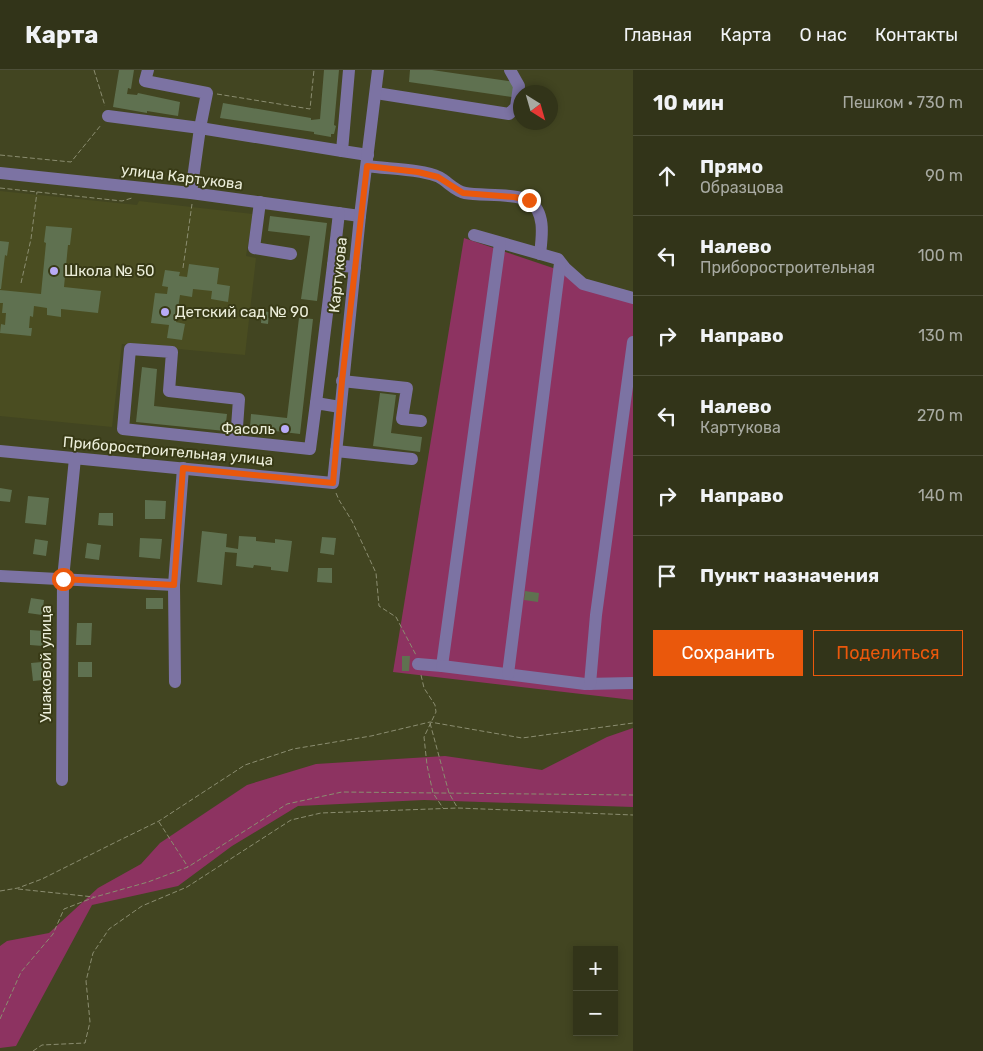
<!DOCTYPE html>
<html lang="ru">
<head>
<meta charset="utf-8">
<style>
	:root { --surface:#323419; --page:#3a3c22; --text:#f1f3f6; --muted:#a8aaa2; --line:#4d4f38; --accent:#ea580c }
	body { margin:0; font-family:Rubik,sans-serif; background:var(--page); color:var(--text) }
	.controls { position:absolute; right:15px; bottom:15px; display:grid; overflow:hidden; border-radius:0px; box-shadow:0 2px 8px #0003 }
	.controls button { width:45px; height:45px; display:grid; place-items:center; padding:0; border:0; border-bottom:1px solid var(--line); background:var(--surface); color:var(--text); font:25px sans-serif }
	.compass { position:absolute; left:513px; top:15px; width:45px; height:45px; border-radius:50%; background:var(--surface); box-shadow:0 2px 8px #0003; rotate:143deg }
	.stop { position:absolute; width:15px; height:15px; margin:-11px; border:4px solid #ea580c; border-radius:50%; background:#fff }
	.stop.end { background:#ea580c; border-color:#fff; box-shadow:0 1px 5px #0008 }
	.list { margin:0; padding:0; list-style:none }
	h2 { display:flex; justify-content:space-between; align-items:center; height:65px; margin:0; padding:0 20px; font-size:21px }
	h2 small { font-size:16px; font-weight:400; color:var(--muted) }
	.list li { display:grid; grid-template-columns:32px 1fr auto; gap:15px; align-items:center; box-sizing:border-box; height:80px; padding:0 20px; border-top:1px solid var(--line) }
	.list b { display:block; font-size:19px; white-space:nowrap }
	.list p { margin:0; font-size:16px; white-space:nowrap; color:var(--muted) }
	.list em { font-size:16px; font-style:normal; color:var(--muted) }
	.actions { display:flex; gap:10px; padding:15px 20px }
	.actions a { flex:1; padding:11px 0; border:1px solid var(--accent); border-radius:0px; text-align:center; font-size:18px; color:var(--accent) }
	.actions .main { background:var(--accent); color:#fff }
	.icon { flex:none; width:28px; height:28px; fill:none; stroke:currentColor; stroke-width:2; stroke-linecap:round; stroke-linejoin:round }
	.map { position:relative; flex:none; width:633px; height:981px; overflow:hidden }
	header { display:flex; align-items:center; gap:30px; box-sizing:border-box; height:70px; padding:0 25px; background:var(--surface); border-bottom:1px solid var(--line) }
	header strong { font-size:24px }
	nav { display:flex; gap:28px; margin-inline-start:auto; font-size:18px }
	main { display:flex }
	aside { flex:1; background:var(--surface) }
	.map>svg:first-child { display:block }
	.built { fill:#4a4d21 }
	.green { fill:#8d3361 }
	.building { fill:#5f7150 }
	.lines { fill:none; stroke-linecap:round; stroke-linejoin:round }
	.path { stroke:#8b8d70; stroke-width:1; stroke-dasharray:5 2.5; stroke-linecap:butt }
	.minor { stroke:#7c73a3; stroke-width:12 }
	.route { stroke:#ea580c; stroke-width:6 }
	.poi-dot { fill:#b9abf7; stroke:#383a16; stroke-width:2 }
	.labels { text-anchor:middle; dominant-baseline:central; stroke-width:4; stroke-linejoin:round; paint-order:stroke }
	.street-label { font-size:15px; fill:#eceeda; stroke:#383a16 }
	.poi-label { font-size:15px; fill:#eceeda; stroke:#383a16; text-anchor:start }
</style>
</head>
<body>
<header>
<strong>Карта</strong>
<nav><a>Главная</a><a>Карта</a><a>О нас</a><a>Контакты</a></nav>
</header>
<main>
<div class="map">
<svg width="633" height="981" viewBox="0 0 633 981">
	<rect width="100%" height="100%" fill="#424521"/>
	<path class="built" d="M0,121L137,135L139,131L253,144L246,186L256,188L245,285L122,274L112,357L0,346Z"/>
	<g class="green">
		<path d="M464,168L633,225V630L393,602Z"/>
		<path d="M633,658V737L424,730L298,736L232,776L178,816L92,835L16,976L0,978V876L7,871L49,863L98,818L141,794L160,773L247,715L316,694L445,686L542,700L607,667Z"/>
	</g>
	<g class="building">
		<path d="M119,0H134L131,19L128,18L127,24L137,25L138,23L180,32L178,46L147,41V43L113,37Z"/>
		<path d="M324,0H339L334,55L336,56L334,64H331V67L314,64V62L220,48L223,33L311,48V50L320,49Z"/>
		<path d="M410,0H432L515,12L512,27L409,12Z"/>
		<path d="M270,146L327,153L317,231L301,229L310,166L268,161Z"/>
		<path d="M46,156L72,158L70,175H68L64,217L101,221L98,243L61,239V247L47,245V238L34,236L33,247L30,246L29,258H32L31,266L0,263L1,254L5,255L6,243H2L3,233H0V220L41,224L46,173L44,172Z"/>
		<path d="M0,171L9,172L7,186L5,185L1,219H0Z"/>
		<path d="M189,194L219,198L217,214L230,216L228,232L211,229L212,221L193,219L192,227L180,225L176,252L185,254L182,270L167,268L169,255L151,253L155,223L167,224L168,217L162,216L165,200L180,202L179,206L187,207Z"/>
		<path d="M262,241L269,242L268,254L261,253Z"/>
		<path d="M299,248L313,249L300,364L250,358L251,344L287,348Z"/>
		<path d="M142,297L157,299L154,336L227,344L225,361L136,352Z"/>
		<path d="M380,323L396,325L391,363L422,367L420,382L373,376Z"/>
		<path d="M0,418L12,420L10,432L0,431Z"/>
		<path d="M28,426L49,428L46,455L25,453Z"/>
		<path d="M145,430L166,431L165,449H145Z"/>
		<path d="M99,443H113V456L98,455Z"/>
		<path d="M202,461L227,464L226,477L238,479L239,466L256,467V471L275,473V469L292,471L288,502L271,500V497L254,495L253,498L236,496L237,483L225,482L222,515L197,512Z"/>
		<path d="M322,467L336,468L334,485L320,483Z"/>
		<path d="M140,468L162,469L160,489L139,487Z"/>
		<path d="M35,469L48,471L46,486L33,484Z"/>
		<path d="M87,473L101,475L99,490L85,488Z"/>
		<path d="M318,498H332V513L317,512Z"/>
		<path d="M525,521L539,523L538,532L524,530Z"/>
		<path d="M31,528L44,530L42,545L28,543Z"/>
		<rect x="146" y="528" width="17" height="11"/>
		<path d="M77,553H92L91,575H76Z"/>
		<path d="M30,560L44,561L43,576L30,575Z"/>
		<path d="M402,586H410L409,601H402Z"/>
		<path d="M42,592L43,610L33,611L31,593Z"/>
		<rect x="78" y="592" width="14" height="15"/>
	</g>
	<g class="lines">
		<g class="path">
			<path d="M94,0L105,36"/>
			<path d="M217,24L310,39L314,0"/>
			<path d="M0,85L71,92L101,55"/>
			<path d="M0,118L122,131L132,128"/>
			<path d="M183,198L192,134"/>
			<path d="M21,213L31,169L37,122"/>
			<path d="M336,423L339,430L352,451L376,503L379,536L396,547L416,585"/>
			<path d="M421,605L424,618L435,635L436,642L424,667L427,695L433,723L443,738"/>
			<path d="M430,653L449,723L457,737"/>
			<path d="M159,752L188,797"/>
			<path d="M18,819L94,827"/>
			<path d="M0,821L18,818L42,809L118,771L159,751L245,695L293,679L371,666L430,652L522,668L633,653"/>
			<path d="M0,949L21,902L53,864L64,839L95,827L148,812L188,797L287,734L342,722L633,725"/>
			<path d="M33,981L42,975L85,973L90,952L86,911L93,883L109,859L142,836L187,817L291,750L321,743L458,738L633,745"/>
		</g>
		<g class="minor">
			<path d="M148,0L145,11L207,23L200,58L191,123"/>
			<path d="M349,0L342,81L368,85"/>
			<path d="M376,23L509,44L516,37L519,16L510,0"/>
			<path d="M108,46L200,58L342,81"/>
			<path d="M367,96C386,99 423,99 439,107C448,112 455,121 465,123C480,126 518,123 529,131C546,142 542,167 540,184"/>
			<path d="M0,103L191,123L360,146"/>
			<path d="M260,132L254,178L291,184"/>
			<path d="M474,165L558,189L565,198L583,214L633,228"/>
			<path d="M333,195L339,143"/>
			<path d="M342,311L407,318L402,349L421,351"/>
			<path d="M316,333L333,195L355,197"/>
			<path d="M236,371L239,329L169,321L172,282L130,279L123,359L310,379L316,333L340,337"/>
			<path d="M0,381L333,413L360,146L378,0"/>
			<path d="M336,381L412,389"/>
			<path d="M0,506L174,515"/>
			<path d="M418,594L442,596L500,173"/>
			<path d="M442,596L585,614L633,613"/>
			<path d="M508,604L560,193"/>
			<path d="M175,612L174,515L183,398"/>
			<path d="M590,614L596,545L633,272"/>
			<path d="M62,710L63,509L75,388"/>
		</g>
	</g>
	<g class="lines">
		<path class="route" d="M63,509L174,515L183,398L333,413L342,311L367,96L418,102L438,107L463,123L514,127L529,130"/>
	</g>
	<g class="poi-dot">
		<circle cx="54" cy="201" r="5"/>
		<circle cx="165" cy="242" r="5"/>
		<circle cx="285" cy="359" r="5"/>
	</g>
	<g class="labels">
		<g class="street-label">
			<text transform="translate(182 107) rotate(7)">улица Картукова</text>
			<text transform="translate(338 205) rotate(-84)">Картукова</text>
			<text transform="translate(168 381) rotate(5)">Приборостроительная улица</text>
			<text transform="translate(46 594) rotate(-90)">Ушаковой улица</text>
		</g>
		<g class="poi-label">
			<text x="64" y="201">Школа № 50</text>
			<text x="175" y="242">Детский сад № 90</text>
			<text x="275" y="359" text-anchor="end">Фасоль</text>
		</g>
	</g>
</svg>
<div class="controls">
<button>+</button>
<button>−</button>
</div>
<svg class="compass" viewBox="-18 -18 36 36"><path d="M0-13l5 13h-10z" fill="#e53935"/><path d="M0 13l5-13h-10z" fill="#a8aaa2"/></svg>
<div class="stop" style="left:63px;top:509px"></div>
<div class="stop end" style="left:529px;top:130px"></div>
</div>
<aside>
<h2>10 мин<small>Пешком · 730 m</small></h2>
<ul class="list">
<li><svg class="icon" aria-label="ahead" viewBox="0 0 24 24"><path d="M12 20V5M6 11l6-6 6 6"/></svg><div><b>Прямо</b><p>Образцова</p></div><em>90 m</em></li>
<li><svg class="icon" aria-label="left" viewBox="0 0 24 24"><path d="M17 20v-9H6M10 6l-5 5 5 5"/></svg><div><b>Налево</b><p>Приборостроительная</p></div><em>100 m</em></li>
<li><svg class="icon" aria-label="right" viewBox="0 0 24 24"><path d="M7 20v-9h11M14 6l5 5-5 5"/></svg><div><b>Направо</b></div><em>130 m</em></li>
<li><svg class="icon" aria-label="left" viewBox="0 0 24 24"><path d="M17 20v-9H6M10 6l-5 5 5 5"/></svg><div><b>Налево</b><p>Картукова</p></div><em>270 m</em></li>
<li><svg class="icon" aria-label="right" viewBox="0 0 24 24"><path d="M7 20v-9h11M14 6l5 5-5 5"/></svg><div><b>Направо</b></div><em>140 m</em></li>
<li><svg class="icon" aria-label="arrive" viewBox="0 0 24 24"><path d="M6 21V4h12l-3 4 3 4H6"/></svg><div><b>Пункт назначения</b></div></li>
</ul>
<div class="actions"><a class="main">Сохранить</a><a>Поделиться</a></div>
</aside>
</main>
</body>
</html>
